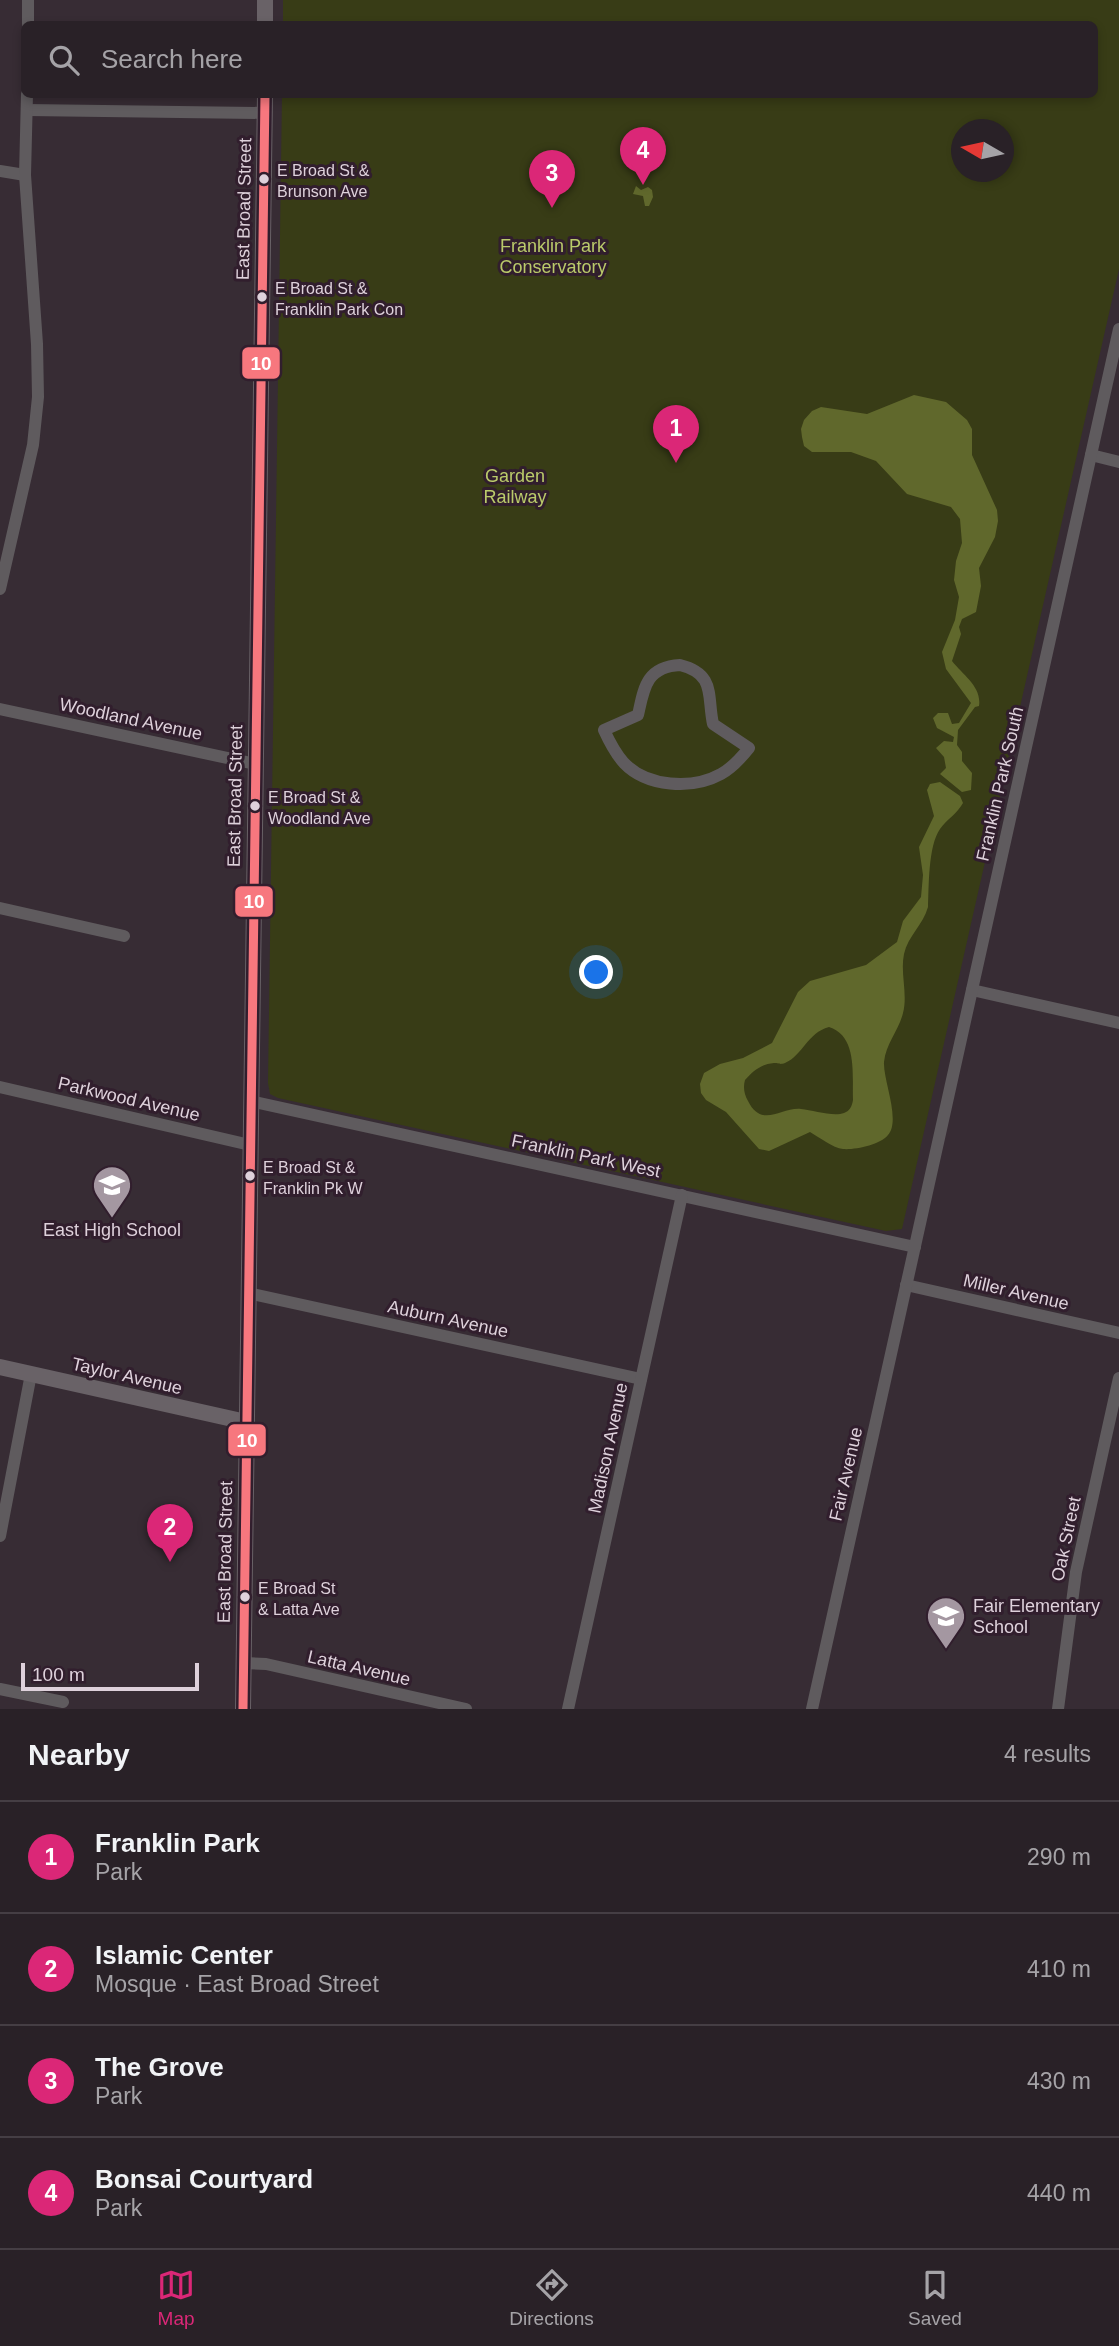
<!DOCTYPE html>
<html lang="en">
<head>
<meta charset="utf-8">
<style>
	:root { --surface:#292127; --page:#352e33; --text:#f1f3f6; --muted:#a5a3a7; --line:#453e44; --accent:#db2777 }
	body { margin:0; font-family:Helvetica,sans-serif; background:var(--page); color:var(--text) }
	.compass { position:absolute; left:951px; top:119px; width:63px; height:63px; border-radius:50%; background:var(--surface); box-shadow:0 4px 10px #0003; rotate:279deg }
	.scale { position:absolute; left:21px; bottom:18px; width:178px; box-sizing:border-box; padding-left:7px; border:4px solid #ded1db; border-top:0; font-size:19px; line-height:24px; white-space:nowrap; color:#ded1db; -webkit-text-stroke:5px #311e2d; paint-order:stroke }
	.you { position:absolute; left:597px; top:973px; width:24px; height:24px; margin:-18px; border:5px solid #fff; border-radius:50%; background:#1a73e8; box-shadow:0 0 0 10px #1a73e833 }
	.badge { display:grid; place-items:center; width:46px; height:46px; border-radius:50%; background:var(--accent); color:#fff; font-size:23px; font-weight:700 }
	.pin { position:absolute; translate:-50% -58px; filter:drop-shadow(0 2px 4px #0008) }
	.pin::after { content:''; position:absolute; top:37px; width:24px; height:21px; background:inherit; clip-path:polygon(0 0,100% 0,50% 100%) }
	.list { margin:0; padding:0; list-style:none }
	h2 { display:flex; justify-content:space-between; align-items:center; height:91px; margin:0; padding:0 28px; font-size:30px }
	h2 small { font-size:23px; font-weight:400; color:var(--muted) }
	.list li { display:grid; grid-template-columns:46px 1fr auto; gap:21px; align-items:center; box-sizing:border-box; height:112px; padding:0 28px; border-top:2px solid var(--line) }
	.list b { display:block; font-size:26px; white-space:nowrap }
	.list p { margin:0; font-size:23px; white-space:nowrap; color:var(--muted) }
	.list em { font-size:23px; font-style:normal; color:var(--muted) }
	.icon { flex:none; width:38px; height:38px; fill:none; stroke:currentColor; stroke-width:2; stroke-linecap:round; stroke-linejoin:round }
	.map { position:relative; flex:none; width:1119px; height:1709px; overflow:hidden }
	.search { position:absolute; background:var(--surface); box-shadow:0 4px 10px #0003; left:21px; right:21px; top:21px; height:77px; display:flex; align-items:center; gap:18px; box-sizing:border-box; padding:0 24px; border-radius:10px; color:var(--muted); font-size:26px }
	.sheet { height:539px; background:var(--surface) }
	nav { display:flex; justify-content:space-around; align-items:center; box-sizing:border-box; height:98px; border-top:2px solid var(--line); background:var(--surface); font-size:19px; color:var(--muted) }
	nav a { display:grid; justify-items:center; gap:4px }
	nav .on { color:var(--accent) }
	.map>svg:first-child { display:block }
	.green { fill:#383c16; fill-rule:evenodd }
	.water { fill:#60682c; fill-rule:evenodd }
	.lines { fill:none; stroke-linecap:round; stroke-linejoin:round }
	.minor { stroke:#5f5b5e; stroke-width:12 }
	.major { stroke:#696267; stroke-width:16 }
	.bus-1-casing { stroke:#311e2d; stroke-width:14 }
	.bus-1 { stroke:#f7777e; stroke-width:9 }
	.bus-dot { fill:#ded1db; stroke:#311e2d; stroke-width:2.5 }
	.labels { text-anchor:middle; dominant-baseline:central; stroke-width:6; stroke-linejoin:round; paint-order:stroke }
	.bus-label { font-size:16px; fill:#ded1db; stroke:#311e2d; text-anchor:start }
	.street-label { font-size:18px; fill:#ded1db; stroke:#311e2d }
	.park-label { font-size:18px; fill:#baca6a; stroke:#311e2d }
	.poi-label { font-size:18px; fill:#ded1db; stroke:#311e2d }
	.line-badge { stroke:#311e2d; stroke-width:2.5 }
	.badge-label { font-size:19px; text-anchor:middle; font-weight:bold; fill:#fff }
</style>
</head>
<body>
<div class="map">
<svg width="1119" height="1709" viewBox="0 0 1119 1709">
	<rect width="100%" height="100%" fill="#372c34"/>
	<path class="green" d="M283,0H1119V269L902,1229L886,1231L278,1098L270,1094L268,1083L282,95L1094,94V24H283ZM962,130H1004V172H962Z"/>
	<g class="water">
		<path d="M636,186L641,190L648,187L652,190L653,197L649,206H645L643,196L633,194Z"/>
		<path d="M914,395L946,402L967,420L972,429V455L997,510L998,521L995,537L979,568L981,586L976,612L962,619L959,627L961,634L952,661C963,675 982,687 979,706L975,707L958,730L957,745L962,752V761L972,773L971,790L962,792L940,774L946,768L944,757L936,748L944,741L953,742L954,737L937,728L933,718L938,713H948L952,724L959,723L971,703L946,669L942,652L955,620L959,597L954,580L956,561L962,543L960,519L951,507L907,494L876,461L851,452H812L804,446L802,437L801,429L804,420L812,411L821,407L867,414Z"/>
		<path d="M940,782L960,796L963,803C957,814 947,819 940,829C928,846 929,887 928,907C923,925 908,936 904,954C900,973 908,994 903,1013C899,1030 886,1043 884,1062C883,1081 901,1120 888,1135C880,1145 855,1150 843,1149C833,1148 819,1137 810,1132L769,1151L759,1149L726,1112L706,1100L701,1093L700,1084L704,1073L720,1064L743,1058L772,1043L798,992L810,981L866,965L897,942L903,921L921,897L923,875L919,847L934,816L927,790L930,784ZM829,1027C858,1036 852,1076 853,1100C852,1106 850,1111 844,1113C833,1117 813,1110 801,1109C781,1107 762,1129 748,1101C744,1094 743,1087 745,1080C753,1071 761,1064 774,1063C780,1063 779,1065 785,1063C803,1055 807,1033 829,1027Z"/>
	</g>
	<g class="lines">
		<g class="minor">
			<path d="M28,24V0"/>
			<path d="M27,110L265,113"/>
			<path d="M0,171L25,175"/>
			<path d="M1091,455L1119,462"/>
			<path d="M0,589L33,445L38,397L37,344L25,175L27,94"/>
			<path d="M680,665C716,674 707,696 713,724L749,748C741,758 732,768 721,774C692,790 647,787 624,763C615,753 609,741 604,730L638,715C644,688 646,667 680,665Z"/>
			<path d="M0,709L255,764"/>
			<path d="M0,908L124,936"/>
			<path d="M972,990L1119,1023"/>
			<path d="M0,1087L250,1145"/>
			<path d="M250,1101L915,1247"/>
			<path d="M906,1285L1119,1333"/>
			<path d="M248,1293L641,1379"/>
			<path d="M0,1536L31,1374"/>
			<path d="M244,1663L266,1664L466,1709"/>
			<path d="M0,1689L63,1702"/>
			<path d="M568,1709L682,1195"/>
			<path d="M812,1709L1119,329"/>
			<path d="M1058,1709L1076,1572L1119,1378"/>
		</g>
		<g class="major">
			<path d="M265,24V0"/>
			<path d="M0,1367L246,1422"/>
			<path d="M243,1709L265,94"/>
		</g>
		<g class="bus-1-casing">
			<path id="bus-1" d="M243,1709L265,94"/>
		</g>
		<use href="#bus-1" class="bus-1"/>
	</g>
	<defs>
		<g id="school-pin" transform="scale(2.0125)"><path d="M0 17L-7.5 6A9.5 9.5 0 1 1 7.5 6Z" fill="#a497a1" stroke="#311e2d"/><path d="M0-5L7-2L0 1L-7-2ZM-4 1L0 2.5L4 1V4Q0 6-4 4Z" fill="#fff"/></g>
	</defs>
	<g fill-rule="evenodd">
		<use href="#school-pin" x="112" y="1185"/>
		<use href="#school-pin" x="946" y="1616"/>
	</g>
	<g class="bus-dot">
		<circle cx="264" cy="179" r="6"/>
		<circle cx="262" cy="297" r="6"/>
		<circle cx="255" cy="806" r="6"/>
		<circle cx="250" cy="1176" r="6"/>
		<circle cx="245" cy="1597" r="6"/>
	</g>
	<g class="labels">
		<g class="bus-label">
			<text x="277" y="170">E Broad St &amp;<tspan x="277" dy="21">Brunson Ave</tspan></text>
			<text x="275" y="288">E Broad St &amp;<tspan x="275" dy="21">Franklin Park Con</tspan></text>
			<text x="268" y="797">E Broad St &amp;<tspan x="268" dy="21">Woodland Ave</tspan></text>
			<text x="263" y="1167">E Broad St &amp;<tspan x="263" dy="21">Franklin Pk W</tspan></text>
			<text x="258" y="1588">E Broad St<tspan x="258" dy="21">&amp; Latta Ave</tspan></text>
		</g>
		<g class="street-label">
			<text transform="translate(244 209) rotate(-89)">East Broad Street</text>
			<text transform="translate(131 719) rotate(12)">Woodland Avenue</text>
			<text transform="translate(1000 784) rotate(-77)">Franklin Park South</text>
			<text transform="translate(235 796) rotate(-89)">East Broad Street</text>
			<text transform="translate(129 1099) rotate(13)">Parkwood Avenue</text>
			<text transform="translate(586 1156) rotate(12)">Franklin Park West</text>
			<text transform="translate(1016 1292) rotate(13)">Miller Avenue</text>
			<text transform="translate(448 1319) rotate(12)">Auburn Avenue</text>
			<text transform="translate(127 1376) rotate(13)">Taylor Avenue</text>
			<text transform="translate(608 1448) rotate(-78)">Madison Avenue</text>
			<text transform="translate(846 1474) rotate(-77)">Fair Avenue</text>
			<text transform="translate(1066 1539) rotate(-78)">Oak Street</text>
			<text transform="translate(225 1552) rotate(-89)">East Broad Street</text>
			<text transform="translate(359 1668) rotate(13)">Latta Avenue</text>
		</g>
		<g class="park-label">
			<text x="553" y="246">Franklin Park<tspan x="553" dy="21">Conservatory</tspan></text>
			<text x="515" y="476">Garden<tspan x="515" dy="21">Railway</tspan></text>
		</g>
		<g class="poi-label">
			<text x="112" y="1230">East High School</text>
			<text x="973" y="1606" text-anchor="start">Fair Elementary<tspan x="973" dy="21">School</tspan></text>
		</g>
	</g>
	<g class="line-badge">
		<rect x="241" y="346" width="40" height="34" rx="7" fill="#f7777e"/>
		<rect x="234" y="885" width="40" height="33" rx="7" fill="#f7777e"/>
		<rect x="227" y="1423" width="40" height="34" rx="7" fill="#f7777e"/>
	</g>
	<g class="badge-label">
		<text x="261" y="370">10</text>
		<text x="254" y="908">10</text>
		<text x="247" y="1447">10</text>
	</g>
</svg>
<svg class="compass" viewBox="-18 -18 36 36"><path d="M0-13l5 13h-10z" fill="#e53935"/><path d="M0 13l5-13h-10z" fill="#a5a3a7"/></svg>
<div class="scale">100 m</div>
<div class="you"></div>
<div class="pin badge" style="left:676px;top:463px">1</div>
<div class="pin badge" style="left:170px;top:1562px">2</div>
<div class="pin badge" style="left:552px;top:208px">3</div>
<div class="pin badge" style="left:643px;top:185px">4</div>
<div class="search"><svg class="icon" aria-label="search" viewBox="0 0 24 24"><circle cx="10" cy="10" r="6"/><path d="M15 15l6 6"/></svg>Search here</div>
</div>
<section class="sheet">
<h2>Nearby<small>4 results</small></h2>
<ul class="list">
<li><span class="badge">1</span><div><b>Franklin Park</b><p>Park</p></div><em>290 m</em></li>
<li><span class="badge">2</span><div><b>Islamic Center</b><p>Mosque · East Broad Street</p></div><em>410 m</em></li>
<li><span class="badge">3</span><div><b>The Grove</b><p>Park</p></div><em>430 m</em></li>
<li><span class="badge">4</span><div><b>Bonsai Courtyard</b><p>Park</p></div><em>440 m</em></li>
</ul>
</section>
<nav>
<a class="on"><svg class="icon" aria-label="map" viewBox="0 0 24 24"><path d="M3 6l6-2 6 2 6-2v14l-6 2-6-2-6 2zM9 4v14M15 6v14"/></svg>Map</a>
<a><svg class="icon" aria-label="directions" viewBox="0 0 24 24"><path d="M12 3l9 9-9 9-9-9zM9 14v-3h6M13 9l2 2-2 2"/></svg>Directions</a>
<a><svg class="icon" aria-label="saved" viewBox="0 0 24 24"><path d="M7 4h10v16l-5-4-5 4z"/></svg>Saved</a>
</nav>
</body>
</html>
